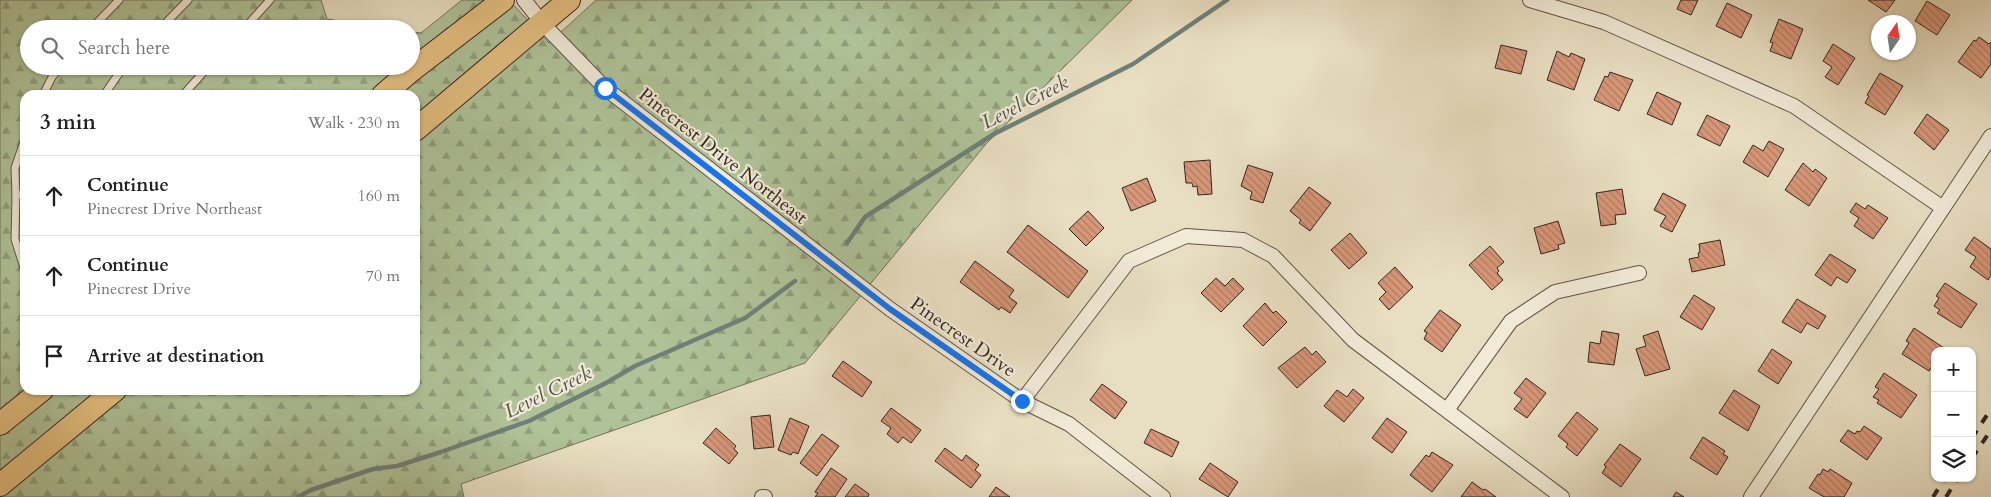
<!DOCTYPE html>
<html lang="en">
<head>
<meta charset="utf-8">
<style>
	:root { --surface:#fff; --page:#f2f2f2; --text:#202124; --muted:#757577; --line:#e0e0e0 }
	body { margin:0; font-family:Cardo,serif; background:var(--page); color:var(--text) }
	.controls { position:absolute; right:15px; bottom:15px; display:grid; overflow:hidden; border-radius:10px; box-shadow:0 1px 4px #0004 }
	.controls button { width:45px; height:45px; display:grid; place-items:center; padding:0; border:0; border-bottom:1px solid var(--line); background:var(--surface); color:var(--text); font:25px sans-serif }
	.compass { position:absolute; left:1871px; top:15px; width:45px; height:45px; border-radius:50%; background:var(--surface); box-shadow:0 1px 4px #0004; rotate:13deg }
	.stop { position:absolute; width:15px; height:15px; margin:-11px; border:4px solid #1a73e8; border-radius:50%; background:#fff }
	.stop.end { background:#1a73e8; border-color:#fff; box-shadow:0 1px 5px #0008 }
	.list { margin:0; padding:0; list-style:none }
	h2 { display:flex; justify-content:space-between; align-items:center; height:65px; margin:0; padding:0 20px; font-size:21px }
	h2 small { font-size:16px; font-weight:400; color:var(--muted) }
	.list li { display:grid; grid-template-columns:32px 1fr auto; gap:15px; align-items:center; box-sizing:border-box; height:80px; padding:0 20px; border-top:1px solid var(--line) }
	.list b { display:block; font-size:19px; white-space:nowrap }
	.list p { margin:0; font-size:16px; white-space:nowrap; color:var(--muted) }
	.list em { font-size:16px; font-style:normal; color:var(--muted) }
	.icon { flex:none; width:28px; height:28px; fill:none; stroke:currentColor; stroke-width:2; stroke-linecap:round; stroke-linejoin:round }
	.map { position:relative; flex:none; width:1991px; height:497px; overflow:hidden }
	.search { position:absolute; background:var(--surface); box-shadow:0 1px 4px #0004; left:20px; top:20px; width:400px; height:55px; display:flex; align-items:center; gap:12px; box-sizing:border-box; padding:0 18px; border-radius:28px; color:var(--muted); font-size:19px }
	.panel { position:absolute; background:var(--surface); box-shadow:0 1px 4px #0004; left:20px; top:90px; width:400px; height:305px; border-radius:15px }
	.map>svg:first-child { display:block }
	.forest { fill:url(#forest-firs); stroke:#71745c; fill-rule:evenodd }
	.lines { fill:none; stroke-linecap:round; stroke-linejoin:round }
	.stream { stroke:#6f8078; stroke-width:4.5 }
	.building { fill:url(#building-back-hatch); stroke:#332520 }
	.service-casing { stroke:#605348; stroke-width:9 }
	.minor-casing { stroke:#605348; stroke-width:16 }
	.trunk-casing { stroke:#332520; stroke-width:24 }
	.service { stroke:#f0ead7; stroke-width:7 }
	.minor { stroke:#f0ead7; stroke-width:14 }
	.trunk { stroke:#e4bf80; stroke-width:22 }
	.rail { stroke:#332520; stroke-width:4; stroke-dasharray:9 9; stroke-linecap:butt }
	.route { stroke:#1a73e8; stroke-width:6 }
	.labels { text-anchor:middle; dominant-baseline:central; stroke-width:4.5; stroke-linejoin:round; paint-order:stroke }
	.street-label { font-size:19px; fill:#332520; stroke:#f0ead7 }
	.water-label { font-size:20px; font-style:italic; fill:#51524c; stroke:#f0ead7 }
</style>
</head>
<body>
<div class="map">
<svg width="1991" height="497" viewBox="0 0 1991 497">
	<defs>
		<pattern id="forest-firs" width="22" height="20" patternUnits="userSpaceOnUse" patternTransform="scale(1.25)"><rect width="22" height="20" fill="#afc298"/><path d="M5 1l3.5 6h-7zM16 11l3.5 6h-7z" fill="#8f9d7c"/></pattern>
		<pattern id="building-back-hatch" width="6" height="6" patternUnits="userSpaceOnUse" patternTransform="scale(1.25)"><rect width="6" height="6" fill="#d89778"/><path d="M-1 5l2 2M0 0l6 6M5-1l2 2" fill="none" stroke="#b07b62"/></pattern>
	</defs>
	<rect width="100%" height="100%" fill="#e8dec1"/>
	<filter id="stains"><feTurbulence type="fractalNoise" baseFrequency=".004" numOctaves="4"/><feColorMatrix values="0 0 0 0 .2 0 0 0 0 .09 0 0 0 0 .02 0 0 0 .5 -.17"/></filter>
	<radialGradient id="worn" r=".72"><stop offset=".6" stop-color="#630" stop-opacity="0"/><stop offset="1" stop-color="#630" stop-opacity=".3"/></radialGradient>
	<path class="forest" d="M0,0H321L327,19L391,29H29V66H411V32L421,33L462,0H509L549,43L596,0H1132L986,144L805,363L461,484L464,497H0ZM25,95H415V390H25Z"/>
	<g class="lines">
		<g class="stream">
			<path d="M847,243L865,217L994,134L1133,64L1227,0"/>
			<path d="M298,497L311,490L373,469L397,466L441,452L529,421L606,383L635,366L745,318L795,281"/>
		</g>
	</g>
	<g class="building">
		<path d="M1681,0H1698L1691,15L1677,9Z"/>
		<path d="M1868,0H1895L1886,12Z"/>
		<path d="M1927,1L1950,15L1937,35L1915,21Z"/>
		<path d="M1727,3L1752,15L1741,38L1716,26Z"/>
		<path d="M1779,19L1803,29L1791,59L1770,51L1773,43L1770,42Z"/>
		<path d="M1979,37L1989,44L1991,42V64L1981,78L1958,62L1974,40L1976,41Z"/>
		<path d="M1833,44L1855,58L1838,85L1825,77L1832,67L1823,61Z"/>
		<path d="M1501,45L1527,51L1521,74L1495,68Z"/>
		<path d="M1557,51L1569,57L1571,53L1585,59L1574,90L1547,80Z"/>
		<path d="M1610,72L1633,80L1619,111L1594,100L1605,76L1608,77Z"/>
		<path d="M1880,73L1903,86L1885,115L1865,103L1869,96L1867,95Z"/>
		<path d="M1657,92L1681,103L1672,125L1647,114Z"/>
		<path d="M1927,114L1949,130L1934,150L1914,133Z"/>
		<path d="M1707,115L1730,126L1720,146L1697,135Z"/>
		<path d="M1769,141L1784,149L1768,177L1743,162L1753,145L1763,151Z"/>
		<path d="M1210,160L1212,194L1198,195L1197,186L1193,187L1192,183H1186L1184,162Z"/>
		<path d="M1803,163L1813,172L1815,169L1827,178L1809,206L1785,190Z"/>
		<path d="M1248,165L1273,173L1263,203L1250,199L1252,192L1241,186Z"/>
		<path d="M1147,178L1156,201L1131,211L1122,188Z"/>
		<path d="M1309,187L1331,203L1310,231L1299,223L1301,220L1290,211Z"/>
		<path d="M1622,189L1626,214L1615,215L1616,224L1601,226L1596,193Z"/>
		<path d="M1663,193L1686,205L1672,232L1660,226L1666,216L1654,210Z"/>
		<path d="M1856,203L1865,209L1868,205L1888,218L1873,239L1854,226L1859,218L1850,212Z"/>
		<path d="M1088,211L1104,228L1086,246L1069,229Z"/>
		<path d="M1558,221L1565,243L1558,245L1559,249L1541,254L1534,228Z"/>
		<path d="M1028,225L1088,271L1068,298L1007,252Z"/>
		<path d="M1350,233L1367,253L1349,269L1331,250Z"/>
		<path d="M1974,237L1991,249V275L1988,280L1970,267L1976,257L1965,250Z"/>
		<path d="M1720,240L1725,265L1692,272L1689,259L1699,257L1698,253L1700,252L1699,244Z"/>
		<path d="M1490,246L1504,262L1497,268L1499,271L1497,273L1503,280L1492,290L1469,265Z"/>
		<path d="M1830,254L1856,270L1847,283L1837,277L1831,286L1815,275Z"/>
		<path d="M975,261L1014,290L1009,297L1017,303L1010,313L1001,307L999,310L960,282Z"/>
		<path d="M1395,267L1413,287L1389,310L1379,299L1386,292L1378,283Z"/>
		<path d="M1216,278L1225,286L1233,278L1244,289L1221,312L1201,293Z"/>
		<path d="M1945,283L1977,304L1961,328L1937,313L1940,310L1934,306L1939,298L1936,296Z"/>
		<path d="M1694,295L1715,308L1702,330L1680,317Z"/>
		<path d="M1797,299L1826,316L1818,329L1807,323L1801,333L1782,322Z"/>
		<path d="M1265,303L1273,313L1276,311L1287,322L1263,346L1243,326Z"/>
		<path d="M1440,310L1461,325L1442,352L1424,339L1427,333L1424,331Z"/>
		<path d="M1914,328L1944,348L1942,351H1935V362L1929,371L1902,354L1909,343L1906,341Z"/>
		<path d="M1602,331L1619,334L1614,365L1588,362L1590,342L1600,344Z"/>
		<path d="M1658,331L1670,369L1645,376L1636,349L1646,346L1643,336Z"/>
		<path d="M1305,347L1312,355L1316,351L1326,362L1297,388L1278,368Z"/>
		<path d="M1772,349L1792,362L1778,384L1758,371Z"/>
		<path d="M843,361L872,382L862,397L832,376Z"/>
		<path d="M1884,373L1917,395L1901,418L1877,403L1879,400L1873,397L1879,389L1875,387Z"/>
		<path d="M1526,378L1546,393L1527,418L1514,409L1522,399L1514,393Z"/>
		<path d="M1102,384L1127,402L1115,419L1090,400Z"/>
		<path d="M1353,389L1364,398L1344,422L1324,406L1337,390L1347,397Z"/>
		<path d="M1734,390L1760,406L1748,431L1719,413Z"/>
		<path d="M891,408L921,430L911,443L903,437L898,443L887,434L891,428L881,421Z"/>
		<path d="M1577,412L1598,429L1577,456L1566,447L1568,444L1558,436Z"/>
		<path d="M770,415L774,447L754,449L751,417Z"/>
		<path d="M790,418L809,426L798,454L793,452L791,455L778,450Z"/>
		<path d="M1387,418L1407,432L1392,453L1372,438Z"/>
		<path d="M1864,426L1882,438L1867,460L1840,441L1848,430L1855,434L1857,431L1860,432Z"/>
		<path d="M716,428L736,446L734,449L738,453L729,464L703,443Z"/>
		<path d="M1151,429L1179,442L1172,457L1144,443Z"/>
		<path d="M822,434L839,446L817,476L800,463Z"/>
		<path d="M1703,437L1725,451L1723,454L1728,457L1717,475L1690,458Z"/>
		<path d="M1620,444L1641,459L1621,487L1602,473L1606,467L1604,465Z"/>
		<path d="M945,448L962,461L966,455L979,465L975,470L981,475L971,488L935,461Z"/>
		<path d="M1432,452L1453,465L1432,492L1410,475L1426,455L1429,457Z"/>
		<path d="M1210,463L1238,482L1228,497L1199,479Z"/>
		<path d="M831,468L847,479L835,497H815L818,493L815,492Z"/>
		<path d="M1823,469L1828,472L1830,469L1852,483L1844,497H1824L1809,488L1818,474L1820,475Z"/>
		<path d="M1472,482L1483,490L1485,489L1496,497H1461Z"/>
		<path d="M855,484L869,494L868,497H845Z"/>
		<path d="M996,487L1010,497H989Z"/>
		<path d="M1676,492L1684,497H1673Z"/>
	</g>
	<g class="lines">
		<g class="service-casing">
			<g id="service">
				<path d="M91,29L119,0"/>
				<path d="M160,29L188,0"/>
				<path d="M244,29L270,0"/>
				<path d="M43,95L52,77L61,66"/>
				<path d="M104,95L124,66"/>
				<path d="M183,95L209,66"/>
				<path d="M25,194L16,195L15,239L25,271"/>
				<path d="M16,195L15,168L25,139"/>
			</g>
		</g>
		<g class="minor-casing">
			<g id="minor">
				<path d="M524,0L543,24L605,88L890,309L1022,401L1069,424L1163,497"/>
				<path d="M1530,0L1604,22L1794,106L1943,208"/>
				<path d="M1022,401L1129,261L1186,236L1243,240L1273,256L1353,340L1562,497"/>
				<path d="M1447,410L1511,321L1555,292L1639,273"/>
				<path d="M762,497H765"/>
				<path d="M1751,497L1991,136"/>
			</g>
		</g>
		<g class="trunk-casing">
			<g id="trunk">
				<path d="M383,95L412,70L503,0"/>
				<path d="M415,130L569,0"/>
				<path d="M0,424L42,390"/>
				<path d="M0,485L115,390"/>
			</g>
		</g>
		<use href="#service" class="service"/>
		<use href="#minor" class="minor"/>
		<use href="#trunk" class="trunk"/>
		<g class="rail">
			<path d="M1972,438L1991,409"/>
			<path d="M1972,458L1991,430"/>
			<path d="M1933,497L1945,478"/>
			<path d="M1946,497L1958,478"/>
		</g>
	</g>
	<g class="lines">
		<path class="route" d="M605,88L890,309L1022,401"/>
	</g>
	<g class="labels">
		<g class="street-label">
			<text transform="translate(723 156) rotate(38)">Pinecrest Drive Northeast</text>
			<text transform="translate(963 337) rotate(35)">Pinecrest Drive</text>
		</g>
		<g class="water-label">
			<text transform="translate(1025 102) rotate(-27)">Level Creek</text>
			<text transform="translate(548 392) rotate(-26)">Level Creek</text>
		</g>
	</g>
	<rect width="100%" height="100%" filter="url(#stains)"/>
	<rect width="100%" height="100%" fill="url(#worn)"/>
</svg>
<div class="controls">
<button>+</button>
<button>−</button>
<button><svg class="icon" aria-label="layers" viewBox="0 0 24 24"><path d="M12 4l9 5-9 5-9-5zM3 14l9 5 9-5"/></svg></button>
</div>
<svg class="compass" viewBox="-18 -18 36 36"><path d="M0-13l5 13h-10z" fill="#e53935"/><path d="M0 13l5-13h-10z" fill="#757577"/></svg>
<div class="stop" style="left:605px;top:88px"></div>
<div class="stop end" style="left:1022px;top:401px"></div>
<div class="search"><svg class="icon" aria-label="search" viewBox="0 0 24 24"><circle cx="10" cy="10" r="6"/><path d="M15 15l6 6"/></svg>Search here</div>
<section class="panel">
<h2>3 min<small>Walk · 230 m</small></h2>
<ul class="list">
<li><svg class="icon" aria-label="ahead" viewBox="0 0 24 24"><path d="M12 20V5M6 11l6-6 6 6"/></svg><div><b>Continue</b><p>Pinecrest Drive Northeast</p></div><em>160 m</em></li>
<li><svg class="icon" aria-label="ahead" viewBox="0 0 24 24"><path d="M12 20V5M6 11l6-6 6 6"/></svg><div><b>Continue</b><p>Pinecrest Drive</p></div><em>70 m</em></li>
<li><svg class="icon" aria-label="arrive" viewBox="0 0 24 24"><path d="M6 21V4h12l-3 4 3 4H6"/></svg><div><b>Arrive at destination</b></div></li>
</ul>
</section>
</div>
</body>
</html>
